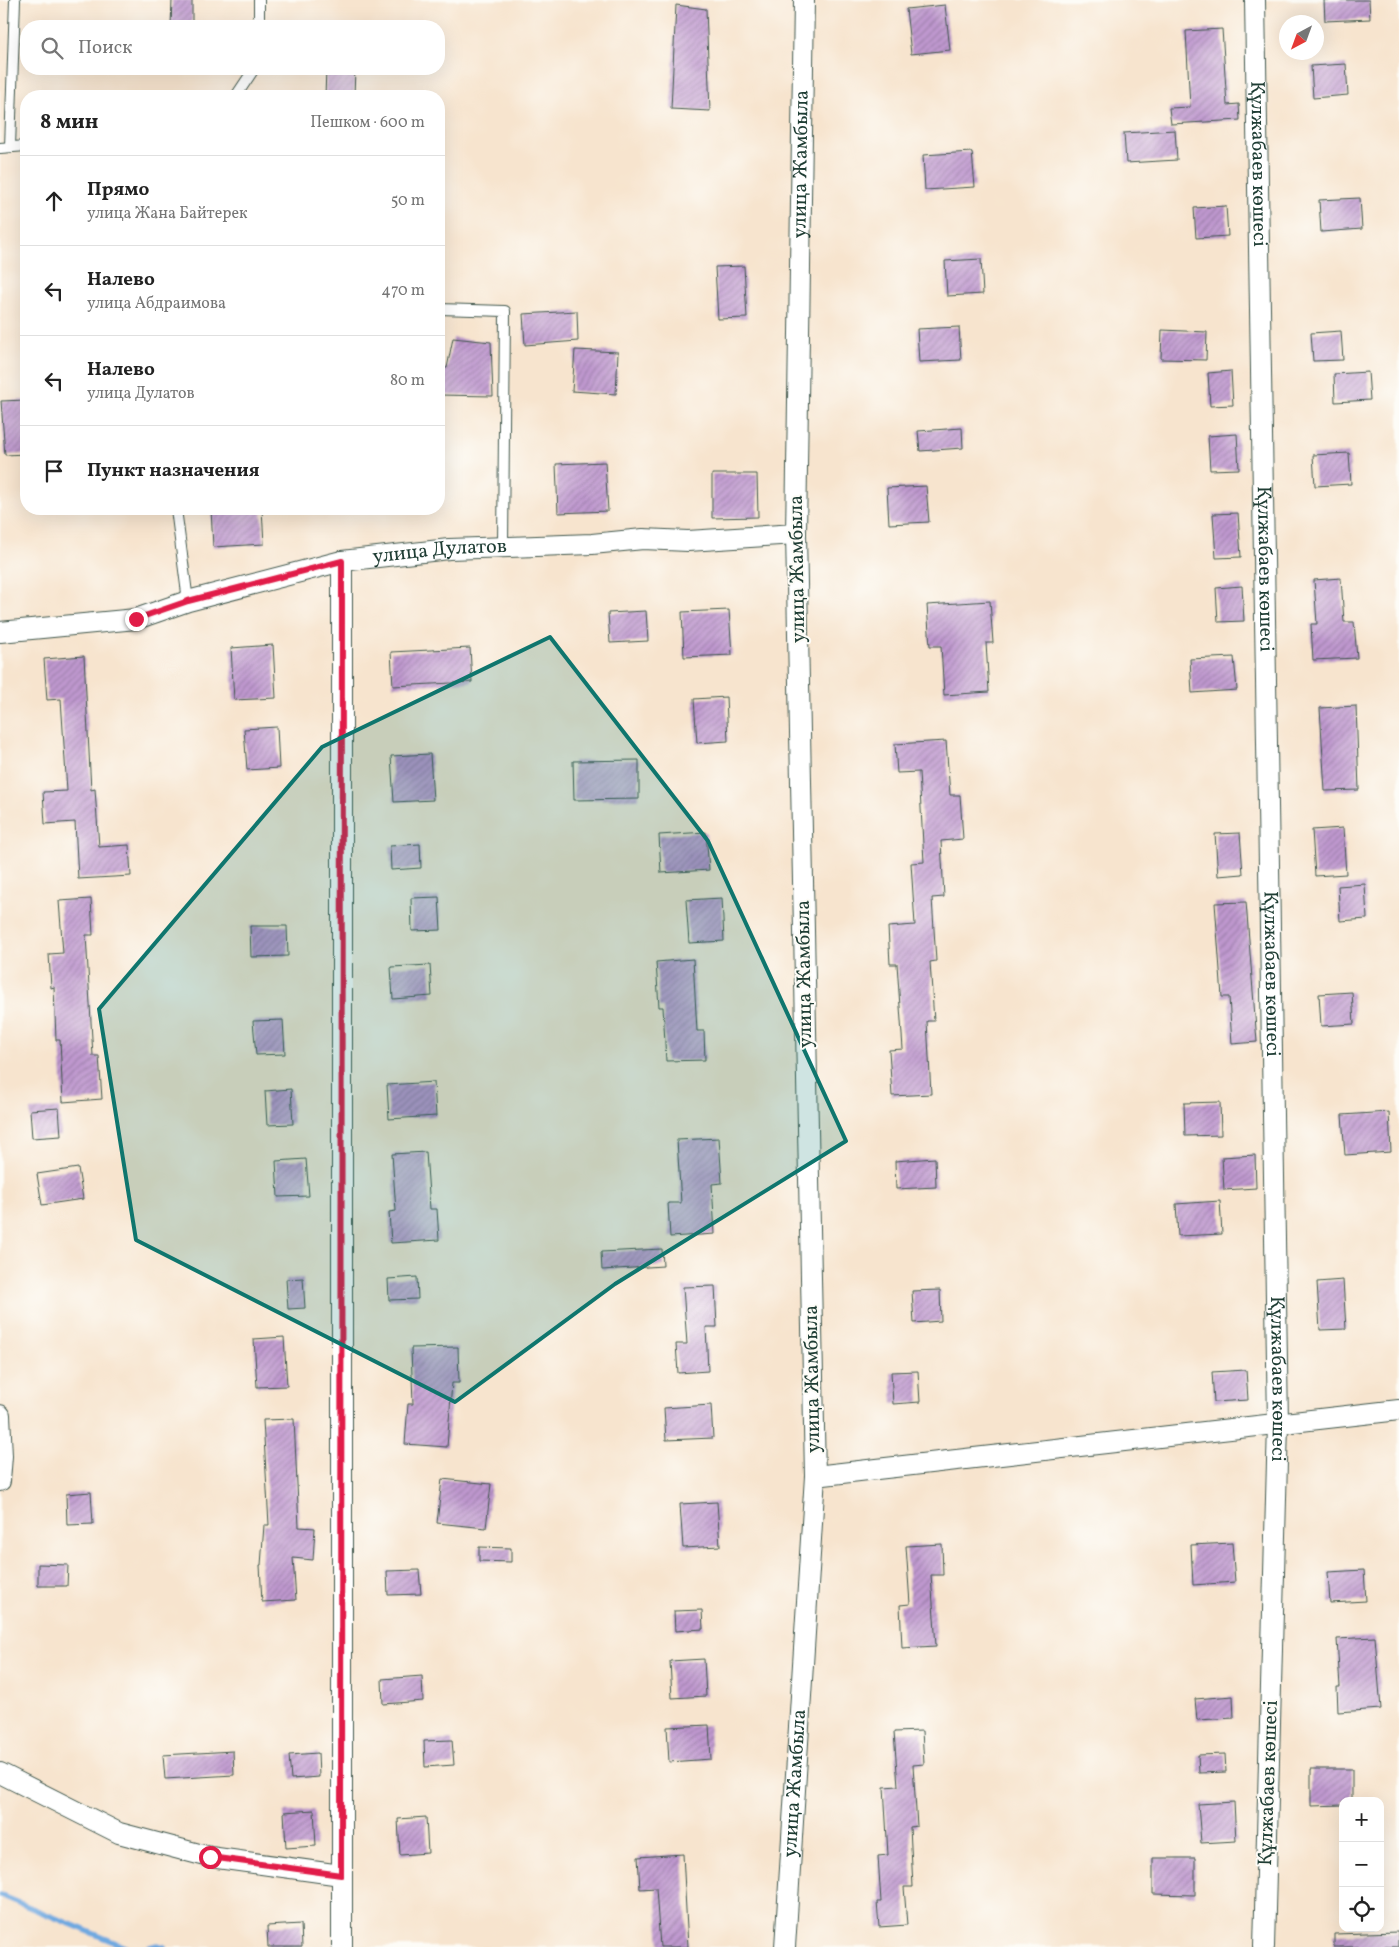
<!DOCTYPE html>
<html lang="ru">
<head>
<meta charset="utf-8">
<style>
	:root { --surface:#fff; --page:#f6f6f6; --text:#222; --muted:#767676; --line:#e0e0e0 }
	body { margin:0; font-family:Vollkorn,serif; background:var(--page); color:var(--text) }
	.controls { position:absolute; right:15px; bottom:15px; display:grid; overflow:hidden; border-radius:10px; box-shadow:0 5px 20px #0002 }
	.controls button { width:45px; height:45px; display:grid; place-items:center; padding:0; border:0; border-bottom:1px solid var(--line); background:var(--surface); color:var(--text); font:25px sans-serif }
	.compass { position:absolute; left:1279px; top:15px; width:45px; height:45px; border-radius:50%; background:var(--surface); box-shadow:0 5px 20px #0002; rotate:221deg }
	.stop { position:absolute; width:15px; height:15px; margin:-11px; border:4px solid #e11d48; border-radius:50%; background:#fff }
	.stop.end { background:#e11d48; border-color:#fff; box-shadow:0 1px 5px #0008 }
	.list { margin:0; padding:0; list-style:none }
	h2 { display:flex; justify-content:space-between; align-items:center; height:65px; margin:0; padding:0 20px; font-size:21px }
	h2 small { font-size:16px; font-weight:400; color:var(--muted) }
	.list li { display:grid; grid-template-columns:32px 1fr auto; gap:15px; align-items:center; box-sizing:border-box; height:90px; padding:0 20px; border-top:1px solid var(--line) }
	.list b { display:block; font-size:19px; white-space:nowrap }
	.list p { margin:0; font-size:16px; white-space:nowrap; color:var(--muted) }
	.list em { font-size:16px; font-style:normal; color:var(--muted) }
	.icon { flex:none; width:28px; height:28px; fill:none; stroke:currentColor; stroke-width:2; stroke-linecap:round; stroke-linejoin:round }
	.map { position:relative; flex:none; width:1399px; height:1947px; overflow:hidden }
	.search { position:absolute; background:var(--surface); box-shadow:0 5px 20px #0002; left:20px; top:20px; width:425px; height:55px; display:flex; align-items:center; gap:12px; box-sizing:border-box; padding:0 18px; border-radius:20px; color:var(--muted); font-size:19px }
	.panel { position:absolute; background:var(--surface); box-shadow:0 5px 20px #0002; left:20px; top:90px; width:425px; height:425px; border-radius:20px }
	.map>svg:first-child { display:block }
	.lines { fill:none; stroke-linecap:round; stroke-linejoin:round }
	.stream { stroke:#70a9e0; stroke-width:5.5 }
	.building { fill:url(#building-hatch) }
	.lane-casing { stroke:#3f564b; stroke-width:12 }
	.street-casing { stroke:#3f564b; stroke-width:22 }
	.lane { stroke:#fff; stroke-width:10 }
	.street { stroke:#fff; stroke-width:20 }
	.route { stroke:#e11d48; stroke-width:6 }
	.marked { fill:#0f766e; fill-opacity:0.2; stroke:#0f766e; stroke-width:4; stroke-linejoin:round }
	.labels { text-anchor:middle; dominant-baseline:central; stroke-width:4; stroke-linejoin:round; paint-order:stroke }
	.street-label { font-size:20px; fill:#1f3d34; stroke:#fdfcf7 }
</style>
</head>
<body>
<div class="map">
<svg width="1399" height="1947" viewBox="0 0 1399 1947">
	<defs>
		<pattern id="building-hatch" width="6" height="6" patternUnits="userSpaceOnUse" patternTransform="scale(1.25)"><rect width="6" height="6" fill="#bf98cf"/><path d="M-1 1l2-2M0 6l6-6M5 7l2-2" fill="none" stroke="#9b7da9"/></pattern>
	</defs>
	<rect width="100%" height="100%" fill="#fdfcf7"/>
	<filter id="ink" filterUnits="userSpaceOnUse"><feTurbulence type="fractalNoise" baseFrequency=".02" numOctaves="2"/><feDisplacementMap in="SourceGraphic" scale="10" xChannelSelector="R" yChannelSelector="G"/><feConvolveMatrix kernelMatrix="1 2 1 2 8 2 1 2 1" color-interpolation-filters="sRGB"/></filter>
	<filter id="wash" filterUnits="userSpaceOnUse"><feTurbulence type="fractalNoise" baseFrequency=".0096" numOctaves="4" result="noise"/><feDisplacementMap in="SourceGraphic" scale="20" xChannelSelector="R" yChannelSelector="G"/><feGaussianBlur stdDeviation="1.12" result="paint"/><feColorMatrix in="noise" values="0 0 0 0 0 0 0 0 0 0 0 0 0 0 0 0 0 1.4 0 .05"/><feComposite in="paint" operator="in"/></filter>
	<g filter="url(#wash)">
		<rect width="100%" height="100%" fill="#f7e4ce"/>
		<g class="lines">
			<g class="stream">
				<path d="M0,1895L126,1947"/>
				<path d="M150,1947L157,1945L164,1947"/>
			</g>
		</g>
		<g id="blocks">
			<g class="building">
				<path d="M172,0H192V26H171Z"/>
				<path d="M1324,0H1369L1370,19L1325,21Z"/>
				<path d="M676,5L706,9L710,111L671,109Z"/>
				<path d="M945,5L950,50L911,54L906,9Z"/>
				<path d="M1222,29L1227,105L1239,104L1240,120L1171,124L1169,108L1190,107L1186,31Z"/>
				<path d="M1346,64L1348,95L1313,98L1311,66Z"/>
				<path d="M326,69H355L354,96H325Z"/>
				<path d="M1175,130L1177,160L1126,163L1124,133Z"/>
				<path d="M972,152L975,187L925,190L923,155Z"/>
				<path d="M1360,198L1362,229L1321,232L1319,200Z"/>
				<path d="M1226,206L1228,236L1196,238L1194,208Z"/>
				<path d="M981,259L983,294L947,296L945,261Z"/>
				<path d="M744,266L747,318L718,319L715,267Z"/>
				<path d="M577,311L578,341L525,345L523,314Z"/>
				<path d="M959,327L961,360L919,362L917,329Z"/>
				<path d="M1162,330L1207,332L1206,360L1161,359Z"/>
				<path d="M1341,331L1343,360L1313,361L1311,333Z"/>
				<path d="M453,338L491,342L493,396L439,395V368H447Z"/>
				<path d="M575,350L618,352L616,394L572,391Z"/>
				<path d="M1231,371L1233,405L1210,406L1208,373Z"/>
				<path d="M1368,372L1370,400L1335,402L1334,374Z"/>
				<path d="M26,400V454L5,455L1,401Z"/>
				<path d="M962,428L963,448L920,451L918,431Z"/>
				<path d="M1237,434L1239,469L1210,470L1208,436Z"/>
				<path d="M1349,453L1351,484L1315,486L1313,455Z"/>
				<path d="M605,462L608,511L558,513L556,464Z"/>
				<path d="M712,474H757L758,517L712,518Z"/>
				<path d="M926,486L929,522L889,524L887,488Z"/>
				<path d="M211,509H262L264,544L213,547Z"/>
				<path d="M1238,513L1241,557L1216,558L1213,514Z"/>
				<path d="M1341,578L1344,622H1354L1357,658L1313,660L1311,624H1317L1314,580Z"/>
				<path d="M1242,586L1244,621L1218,622L1216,588Z"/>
				<path d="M990,601L993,643H986L989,692L944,695L941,646H930L927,605Z"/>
				<path d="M729,610L732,655L684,657L682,612Z"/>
				<path d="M646,611L648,641L610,643L608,613Z"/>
				<path d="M273,645L276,698L234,700L231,648Z"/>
				<path d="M470,648L472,682L393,686L391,652Z"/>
				<path d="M84,656L91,790L95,789L99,847L129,845L131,876L78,879L75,822L45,824L43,792L67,791L61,699L47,700L44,659Z"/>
				<path d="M1234,657L1237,690L1192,693L1190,659Z"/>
				<path d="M726,697L728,741L697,743L694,699Z"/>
				<path d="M1356,706L1359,790L1325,791L1320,708Z"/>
				<path d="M277,727L279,768L247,770L244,729Z"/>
				<path d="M946,741L950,795H960L963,839L941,841L944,897L932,898L936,961L930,962L934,1021H927L931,1094L892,1096L889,1050L903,1049L897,964H890L888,927L915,925L911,863L924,862L919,772L897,773L895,744Z"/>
				<path d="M430,754L433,800L394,802L391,756Z"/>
				<path d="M639,760V799L574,800L573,761Z"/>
				<path d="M1343,828L1346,874L1315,876L1312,830Z"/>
				<path d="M706,832L709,870L661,873L659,835Z"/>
				<path d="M1240,833L1243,874L1218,876L1215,834Z"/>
				<path d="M420,844L421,868L391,870L390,846Z"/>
				<path d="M1365,884L1367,919L1340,921L1338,886Z"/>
				<path d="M439,897L441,930L412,931L411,898Z"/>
				<path d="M722,898L724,941L689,943L686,900Z"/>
				<path d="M91,899L93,935H86L93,1056H99L102,1099L63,1102L60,1040H56L54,987L51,988L49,954L63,953L59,901Z"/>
				<path d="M1246,902L1257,1042L1232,1044L1229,997H1222L1215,903Z"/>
				<path d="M250,926H287L288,956L251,957Z"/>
				<path d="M693,959L697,1031H704L705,1060L666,1061L663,1007H659L656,962Z"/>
				<path d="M430,965L432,996L393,999L391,967Z"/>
				<path d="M1352,992L1354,1024L1321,1026L1319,994Z"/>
				<path d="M283,1020L285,1054L256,1055L253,1021Z"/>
				<path d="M434,1082L436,1116L389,1119L387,1085Z"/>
				<path d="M291,1089L293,1124L267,1125L265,1091Z"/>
				<path d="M1220,1102L1221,1135L1185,1136L1184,1103Z"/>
				<path d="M59,1108L61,1136L32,1138L30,1110Z"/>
				<path d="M1389,1112L1391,1152L1345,1155L1342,1115Z"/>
				<path d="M719,1138L722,1183L712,1184L715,1234L670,1237L668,1203H681L677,1140Z"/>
				<path d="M426,1152L430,1209H437L439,1240L391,1243L389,1212L396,1211L392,1154Z"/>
				<path d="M1255,1155L1256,1188L1224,1190L1222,1157Z"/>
				<path d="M935,1158L936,1187L896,1189L895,1161Z"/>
				<path d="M306,1159L309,1196L278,1197L276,1161Z"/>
				<path d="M78,1168L83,1199L42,1205L37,1174Z"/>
				<path d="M1220,1201L1222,1234L1178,1236L1176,1204Z"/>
				<path d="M662,1249L663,1266L602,1270L601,1252Z"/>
				<path d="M417,1277L418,1299L389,1300L388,1279Z"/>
				<path d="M303,1278L305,1308L288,1309L286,1279Z"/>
				<path d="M1343,1280L1346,1329L1320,1330L1317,1282Z"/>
				<path d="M715,1286L717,1327H706L708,1371L678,1373L676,1344H687L683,1287Z"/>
				<path d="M940,1290L941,1321L914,1323L912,1291Z"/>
				<path d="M284,1337L287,1386L257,1387L254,1339Z"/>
				<path d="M458,1347L459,1383H452L447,1447L405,1444L408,1404H413L411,1348Z"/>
				<path d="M1246,1370L1248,1400L1214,1402L1212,1372Z"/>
				<path d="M918,1371L920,1402L893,1404L891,1372Z"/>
				<path d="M711,1405L713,1438L666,1440L664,1408Z"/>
				<path d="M294,1419L299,1527L315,1528L313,1560L293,1558L296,1600L262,1602L260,1565H261L264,1525H269L263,1420Z"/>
				<path d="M442,1479L491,1484L486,1528L437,1523Z"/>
				<path d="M91,1492L93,1524L67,1525L66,1494Z"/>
				<path d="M717,1502L720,1546L683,1548L680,1504Z"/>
				<path d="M1232,1543L1235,1582L1193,1585L1191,1545Z"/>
				<path d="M942,1544L943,1575H931L936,1646L902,1648L900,1605L910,1604L906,1546Z"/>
				<path d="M479,1547L511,1548V1562L479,1561Z"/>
				<path d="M38,1564L68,1565L67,1586H38Z"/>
				<path d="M419,1570L421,1594L388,1595L387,1571Z"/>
				<path d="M1364,1570L1366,1601L1330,1603L1328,1572Z"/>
				<path d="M702,1610L703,1629L675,1631L674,1611Z"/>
				<path d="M1375,1637L1381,1709L1338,1712L1337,1687H1340L1337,1639Z"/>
				<path d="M704,1659L706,1696L672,1698L670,1661Z"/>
				<path d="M422,1676L423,1701L383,1704L382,1679Z"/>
				<path d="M1233,1696L1234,1718L1197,1720L1195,1699Z"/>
				<path d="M709,1725L711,1759L669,1762L667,1727Z"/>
				<path d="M922,1731L924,1764L913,1765L917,1826L910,1827L913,1887H904L907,1925L879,1927L877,1902H881L878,1856L888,1855L884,1787L898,1786L894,1732Z"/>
				<path d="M452,1740L454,1765L425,1767L424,1741Z"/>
				<path d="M233,1751L234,1775L165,1779L163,1755Z"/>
				<path d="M318,1753L319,1777L291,1779L289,1755Z"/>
				<path d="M1225,1754L1226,1772L1199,1773L1198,1755Z"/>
				<path d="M1311,1769H1352V1801H1343V1805L1311,1806Z"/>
				<path d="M1234,1802L1236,1841L1201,1843L1198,1804Z"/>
				<path d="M314,1810L316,1846L286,1848L284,1812Z"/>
				<path d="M426,1817L428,1853L400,1855L398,1819Z"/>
				<path d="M683,1854L688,1947H660L656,1888L640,1889L638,1857Z"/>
				<path d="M1153,1858H1195V1895L1153,1894Z"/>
				<path d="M301,1924L302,1947H268L267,1926Z"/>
				<path d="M1398,1932V1947H1334V1934Z"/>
			</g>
		</g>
	</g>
	<g filter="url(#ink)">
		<use href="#blocks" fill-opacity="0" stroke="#3f564b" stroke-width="1"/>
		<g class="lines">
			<g class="lane-casing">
				<g id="lane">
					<path d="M259,26V0"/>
					<path d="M236,96L254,69"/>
					<path d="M10,147L15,0"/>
					<path d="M0,148L26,146"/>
					<path d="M439,309L505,311L503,547"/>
					<path d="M176,509L188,601"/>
				</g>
			</g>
			<g class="street-casing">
				<g id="street">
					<path id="s1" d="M1255,0L1278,1424L1264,1947"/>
					<path id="s2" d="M0,632L136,619L188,601L342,561L449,549L592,544L643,539L688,541L796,534"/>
					<path d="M0,1415L2,1456L0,1481"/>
					<path d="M815,1476L1399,1410"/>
					<path d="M0,1773L119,1833L210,1857L341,1875"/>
					<path d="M342,1947V561"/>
					<path id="s3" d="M785,1947L815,1476L796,534L804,0"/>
				</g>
			</g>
			<use href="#lane" class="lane"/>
			<use href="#street" class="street"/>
		</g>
	</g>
	<g class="lines" filter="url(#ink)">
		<path class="route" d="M136,619L188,601L342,561L341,1875L210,1857"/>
	</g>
	<path class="marked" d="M550,637L708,841L846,1141L615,1284L455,1402L136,1240L99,1009L322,747Z"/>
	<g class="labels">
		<g class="street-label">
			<text stroke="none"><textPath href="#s3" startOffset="1784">улица Жамбыла</textPath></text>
			<text stroke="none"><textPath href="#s1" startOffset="164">Құлжабаев көшесі</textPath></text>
			<text stroke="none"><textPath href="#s2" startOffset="449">улица Дулатов</textPath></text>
			<text transform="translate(798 569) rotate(-91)">улица Жамбыла</text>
			<text stroke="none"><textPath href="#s1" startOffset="569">Құлжабаев көшесі</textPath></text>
			<text transform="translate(805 974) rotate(-91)">улица Жамбыла</text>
			<text stroke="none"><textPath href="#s1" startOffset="974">Құлжабаев көшесі</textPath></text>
			<text stroke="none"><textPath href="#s1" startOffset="1379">Құлжабаев көшесі</textPath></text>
			<text transform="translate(813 1379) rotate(-91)">улица Жамбыла</text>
			<text stroke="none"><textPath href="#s3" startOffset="164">улица Жамбыла</textPath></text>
			<text transform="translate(1269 1783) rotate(-88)">Құлжабаев көшесі</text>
		</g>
	</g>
</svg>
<div class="controls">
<button>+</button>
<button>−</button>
<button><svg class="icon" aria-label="locate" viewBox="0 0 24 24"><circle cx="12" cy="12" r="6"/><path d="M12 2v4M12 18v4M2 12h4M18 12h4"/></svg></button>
</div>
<svg class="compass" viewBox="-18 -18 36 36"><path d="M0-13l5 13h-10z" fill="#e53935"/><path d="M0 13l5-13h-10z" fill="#767676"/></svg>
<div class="stop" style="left:210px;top:1857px"></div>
<div class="stop end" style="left:136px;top:619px"></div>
<div class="search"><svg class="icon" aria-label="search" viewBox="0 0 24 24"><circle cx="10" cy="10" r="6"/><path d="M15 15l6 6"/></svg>Поиск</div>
<section class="panel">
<h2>8 мин<small>Пешком · 600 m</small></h2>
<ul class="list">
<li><svg class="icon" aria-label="ahead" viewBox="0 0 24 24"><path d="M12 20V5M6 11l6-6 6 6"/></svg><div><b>Прямо</b><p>улица Жана Байтерек</p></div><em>50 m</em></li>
<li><svg class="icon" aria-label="left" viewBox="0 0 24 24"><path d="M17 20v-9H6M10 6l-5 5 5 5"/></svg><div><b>Налево</b><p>улица Абдраимова</p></div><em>470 m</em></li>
<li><svg class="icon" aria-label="left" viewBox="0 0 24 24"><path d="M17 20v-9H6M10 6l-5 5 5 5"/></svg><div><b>Налево</b><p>улица Дулатов</p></div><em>80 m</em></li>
<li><svg class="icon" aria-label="arrive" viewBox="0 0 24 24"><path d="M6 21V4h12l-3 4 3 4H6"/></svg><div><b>Пункт назначения</b></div></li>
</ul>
</section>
</div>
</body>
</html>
